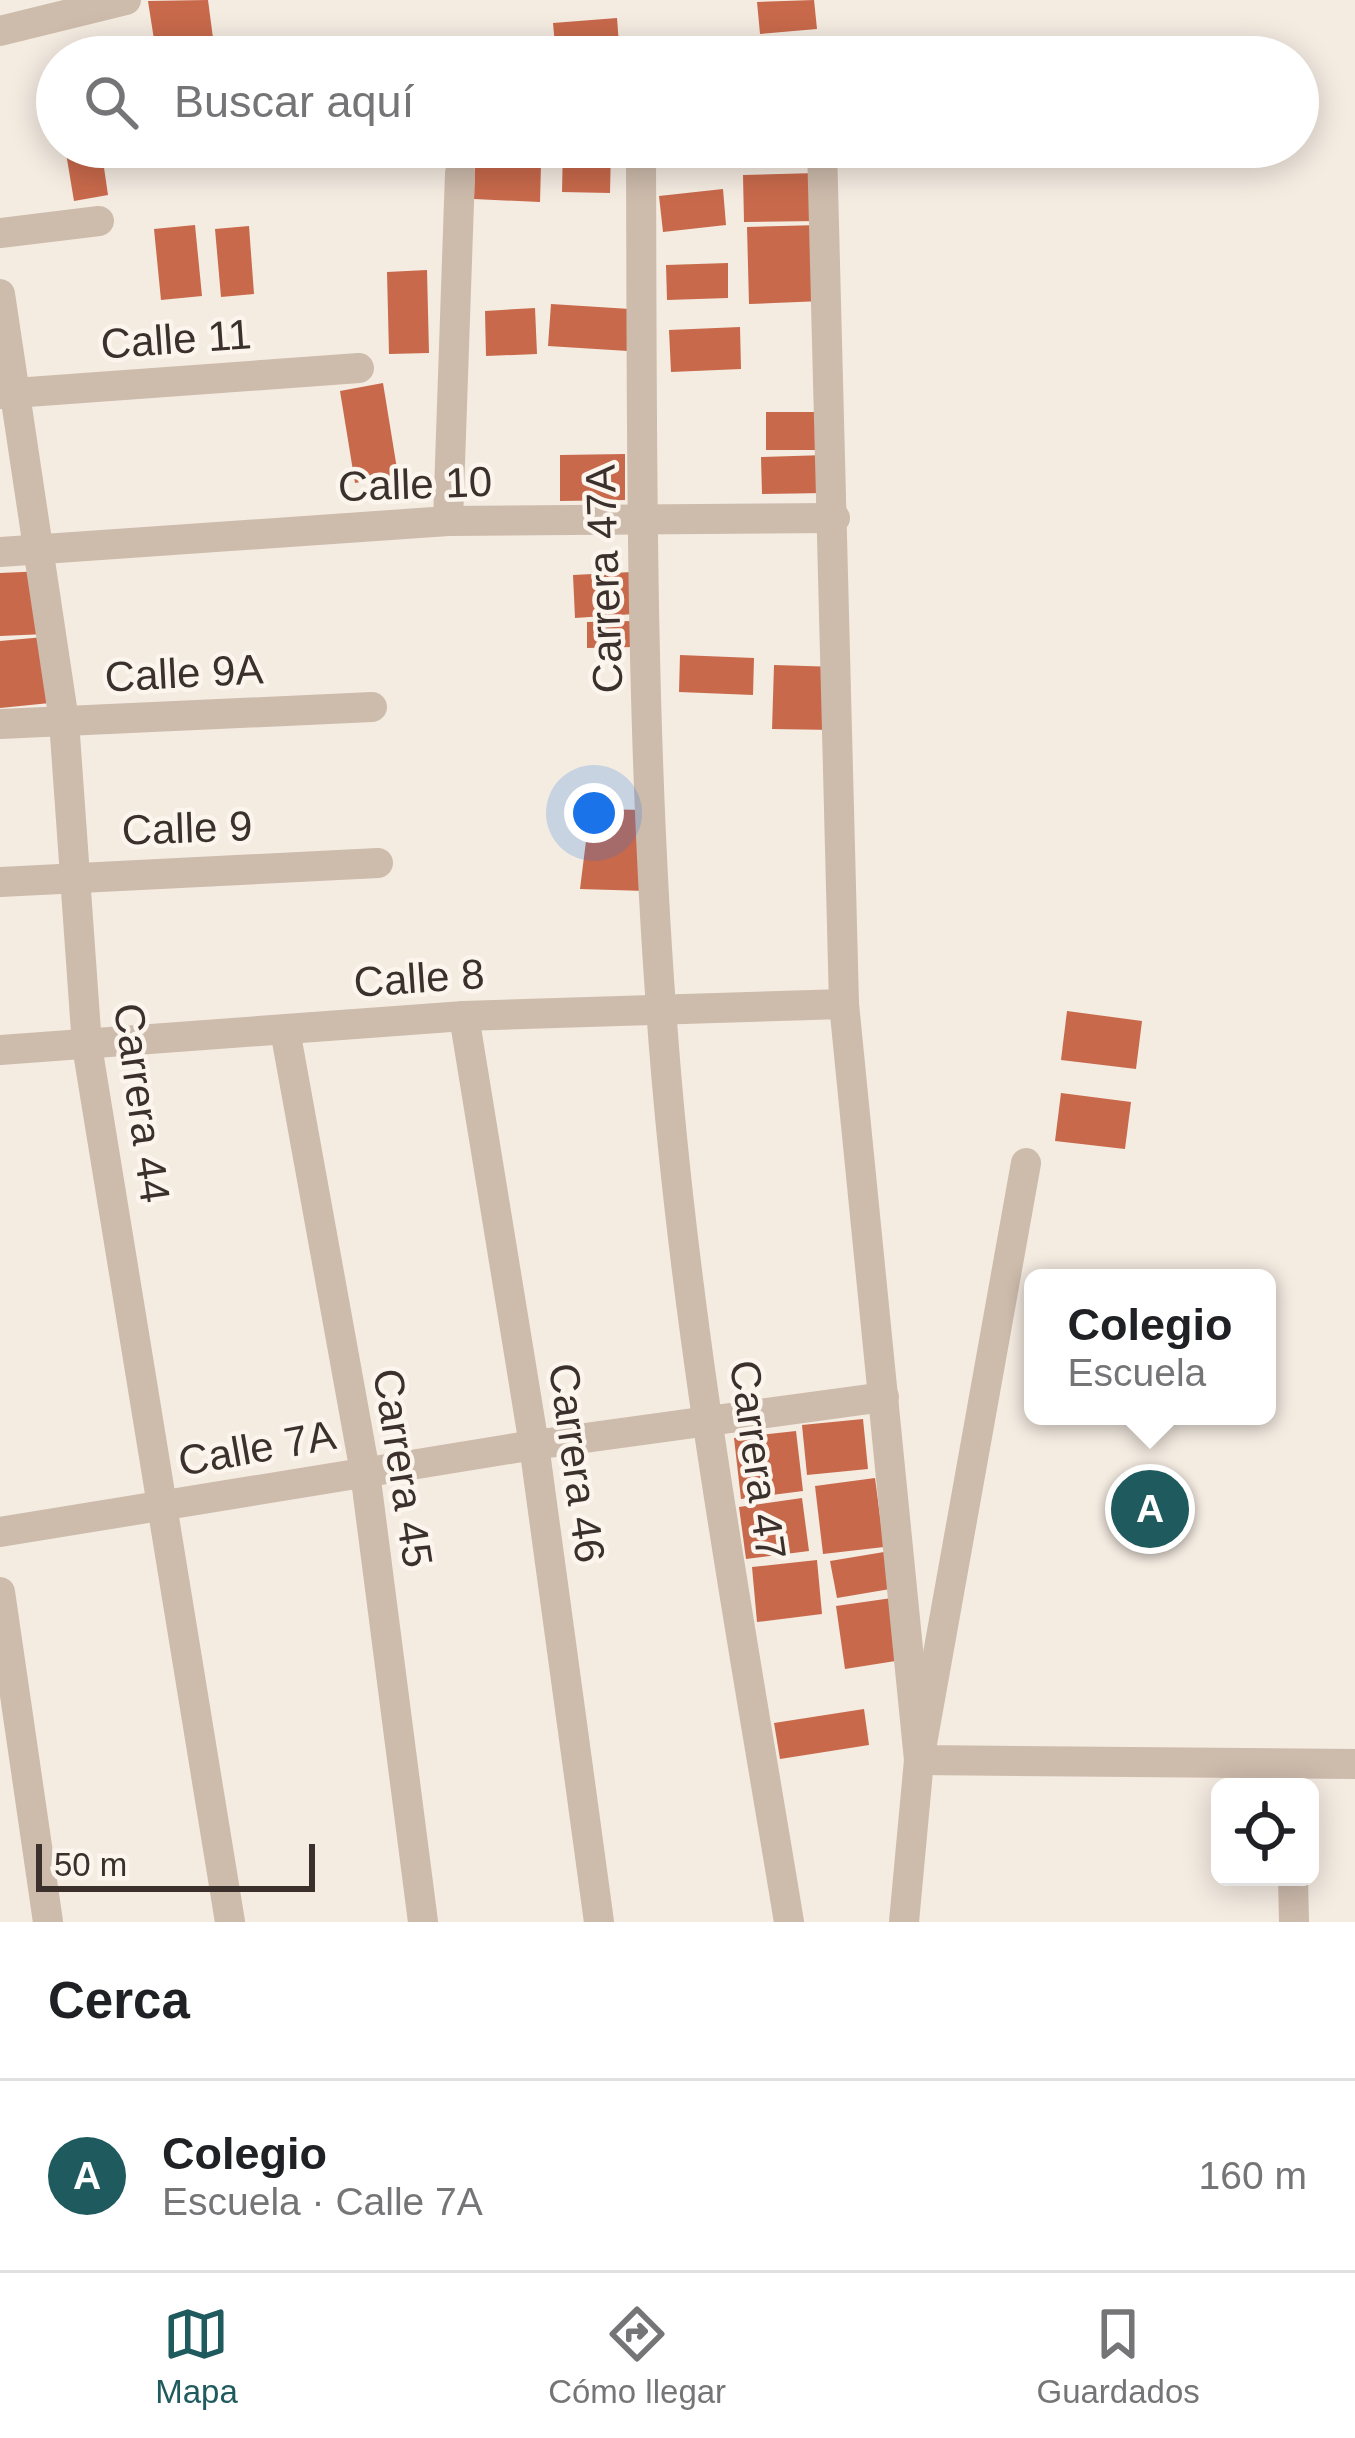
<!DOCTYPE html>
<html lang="es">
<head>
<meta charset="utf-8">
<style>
	:root { --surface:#fff; --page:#f6f6f6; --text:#202124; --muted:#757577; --line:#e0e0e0; --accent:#1f5a5e }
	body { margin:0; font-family:Helvetica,sans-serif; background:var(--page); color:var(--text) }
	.controls { position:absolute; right:36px; bottom:36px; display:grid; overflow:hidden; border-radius:18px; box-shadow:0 6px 30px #0003 }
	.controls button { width:108px; height:108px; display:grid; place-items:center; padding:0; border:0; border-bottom:3px solid var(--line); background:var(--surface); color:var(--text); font:60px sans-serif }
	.scale { position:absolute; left:36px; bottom:30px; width:279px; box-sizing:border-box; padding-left:12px; border:6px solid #3b302b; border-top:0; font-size:33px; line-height:42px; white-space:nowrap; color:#3b302b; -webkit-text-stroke:9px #fbf5ee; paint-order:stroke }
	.you { position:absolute; left:594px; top:813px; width:42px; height:42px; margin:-30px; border:9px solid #fff; border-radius:50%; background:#1a73e8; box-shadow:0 0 0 18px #1a73e833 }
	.badge { display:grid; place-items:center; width:78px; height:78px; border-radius:50%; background:var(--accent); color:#fff; font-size:39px; font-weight:700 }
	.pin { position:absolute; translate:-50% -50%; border:6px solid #fff; box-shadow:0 3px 12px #0006 }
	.popup { position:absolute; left:1024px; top:1269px; width:252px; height:156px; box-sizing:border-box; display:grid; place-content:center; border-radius:18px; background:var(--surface); filter:drop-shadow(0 3px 9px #0005); font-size:39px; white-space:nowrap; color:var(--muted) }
	.popup b { font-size:45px; color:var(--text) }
	.popup::after { content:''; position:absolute; left:50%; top:100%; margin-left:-24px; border:24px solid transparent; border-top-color:var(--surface) }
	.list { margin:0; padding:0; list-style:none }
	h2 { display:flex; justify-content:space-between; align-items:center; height:156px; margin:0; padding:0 48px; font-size:51px }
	h2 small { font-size:39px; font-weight:400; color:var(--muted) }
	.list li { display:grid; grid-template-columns:78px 1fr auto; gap:36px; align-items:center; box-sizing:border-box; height:192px; padding:0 48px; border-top:3px solid var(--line) }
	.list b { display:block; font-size:45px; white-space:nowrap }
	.list p { margin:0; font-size:39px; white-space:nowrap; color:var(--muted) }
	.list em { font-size:39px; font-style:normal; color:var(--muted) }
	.icon { flex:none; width:66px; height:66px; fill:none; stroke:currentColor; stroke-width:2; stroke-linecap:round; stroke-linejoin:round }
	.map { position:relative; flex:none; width:1355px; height:1922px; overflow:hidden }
	.search { position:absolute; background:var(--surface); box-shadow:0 6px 30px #0003; left:36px; right:36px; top:36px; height:132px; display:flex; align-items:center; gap:30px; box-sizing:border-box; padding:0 42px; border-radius:66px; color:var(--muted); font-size:45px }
	.sheet { height:348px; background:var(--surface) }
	nav { display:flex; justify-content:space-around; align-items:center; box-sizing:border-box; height:168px; border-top:3px solid var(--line); background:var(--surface); font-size:33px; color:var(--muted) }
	nav a { display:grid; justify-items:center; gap:6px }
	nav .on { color:var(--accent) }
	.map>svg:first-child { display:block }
	.building { fill:#c8694b }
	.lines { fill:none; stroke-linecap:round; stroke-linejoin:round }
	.minor { stroke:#cdbbac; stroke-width:30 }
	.labels { text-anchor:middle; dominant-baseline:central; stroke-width:9; stroke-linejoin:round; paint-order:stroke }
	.street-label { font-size:42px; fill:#3b302b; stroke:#fbf5ee }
</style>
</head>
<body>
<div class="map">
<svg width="1355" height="1922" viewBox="0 0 1355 1922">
	<rect width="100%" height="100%" fill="#f4ebe1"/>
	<g class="building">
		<path d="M208,0L213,38L155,46L148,1Z"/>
		<path d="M814,0L817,29L760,34L757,2Z"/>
		<path d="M617,18L620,57H556L553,23Z"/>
		<path d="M65,147H101L108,195L74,201Z"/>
		<path d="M172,147H204L207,162L176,168Z"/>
		<path d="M472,147H524V155L472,154Z"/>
		<path d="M563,147H611L610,193L562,192Z"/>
		<path d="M475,161L541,164L540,202L474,199Z"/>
		<path d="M817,173L818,221L744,222L743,175Z"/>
		<path d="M723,189L726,225L663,232L659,196Z"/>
		<path d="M195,225L202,296L161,300L154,229Z"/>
		<path d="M820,225L822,301L749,304L747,227Z"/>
		<path d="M249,226L254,294L221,297L215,229Z"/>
		<path d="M728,263V298L667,300L666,265Z"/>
		<path d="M427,270L429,353L389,354L387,272Z"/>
		<path d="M551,304L630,309L628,351L548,346Z"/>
		<path d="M535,308L537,354L486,356L485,311Z"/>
		<path d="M740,327L741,369L671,372L669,330Z"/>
		<path d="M383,383L398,475L355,483L340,391Z"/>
		<rect x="766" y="412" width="57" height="38"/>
		<path d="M625,454V500L560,501V455Z"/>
		<path d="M826,455V493L762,494L761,457Z"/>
		<path d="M45,571L46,634L0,636V573Z"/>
		<path d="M632,572L634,614L575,618L573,575Z"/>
		<path d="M633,621L634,647L587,648V622Z"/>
		<path d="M44,637L50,703L0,708V641Z"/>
		<path d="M680,655L754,658L753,695L679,692Z"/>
		<path d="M774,665L837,667L835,730L772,729Z"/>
		<path d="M590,809L646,810V891L580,889Z"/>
		<path d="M1067,1011L1142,1021L1136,1069L1061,1060Z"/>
		<path d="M1061,1093L1131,1102L1125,1149L1055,1141Z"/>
		<path d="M863,1419L868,1469L807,1475L802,1425Z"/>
		<path d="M796,1431L803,1491L741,1499L734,1438Z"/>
		<path d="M875,1478L884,1547L823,1554L815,1486Z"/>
		<path d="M802,1498L809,1551L746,1559L739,1507Z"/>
		<path d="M884,1552L890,1589L837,1598L830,1561Z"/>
		<path d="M817,1560L822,1614L757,1622L752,1567Z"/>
		<path d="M899,1597L908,1659L845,1669L836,1606Z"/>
		<path d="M864,1709L869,1745L780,1759L774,1723Z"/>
	</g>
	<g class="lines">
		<g class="minor">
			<path d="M0,31L126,0"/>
			<path d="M641,147C642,433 640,722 661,1007C682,1314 739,1619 789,1922"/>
			<path d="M822,147L844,1004L919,1760L904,1922"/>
			<path d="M0,233L99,221"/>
			<path d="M0,294L64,721L87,1046L230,1922"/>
			<path d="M0,394L359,368"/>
			<path d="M448,521L460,173"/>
			<path d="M0,552L448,521L835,518"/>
			<path d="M0,724L372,707"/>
			<path d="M0,882L378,863"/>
			<path d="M464,1016L534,1445L599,1922"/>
			<path d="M285,1030L365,1472L423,1922"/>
			<path d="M0,1050L464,1016L844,1004"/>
			<path d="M1026,1163L919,1760L1355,1764"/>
			<path d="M0,1532L534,1445L884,1397"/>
			<path d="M0,1592L48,1922"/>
			<path d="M1293,1877L1294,1922"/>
		</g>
	</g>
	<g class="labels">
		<g class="street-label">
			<text transform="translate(176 339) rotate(-4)">Calle 11</text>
			<text transform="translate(415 484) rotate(-2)">Calle 10</text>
			<text transform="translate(604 579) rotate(-92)">Carrera 47A</text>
			<text transform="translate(184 673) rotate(-3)">Calle 9A</text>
			<text transform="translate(187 828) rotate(-2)">Calle 9</text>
			<text transform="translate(419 978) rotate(-4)">Calle 8</text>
			<text transform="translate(142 1103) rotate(82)">Carrera 44</text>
			<text transform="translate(257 1448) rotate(-10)">Calle 7A</text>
			<text transform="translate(758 1460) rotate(82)">Carrera 47</text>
			<text transform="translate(577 1463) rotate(82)">Carrera 46</text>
			<text transform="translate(403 1468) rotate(81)">Carrera 45</text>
		</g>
	</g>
</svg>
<div class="controls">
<button><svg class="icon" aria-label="locate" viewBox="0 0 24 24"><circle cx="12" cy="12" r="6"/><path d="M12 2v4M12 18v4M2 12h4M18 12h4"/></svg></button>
</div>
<div class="scale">50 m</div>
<div class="you"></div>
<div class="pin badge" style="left:1150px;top:1509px">A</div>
<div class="popup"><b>Colegio</b>Escuela</div>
<div class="search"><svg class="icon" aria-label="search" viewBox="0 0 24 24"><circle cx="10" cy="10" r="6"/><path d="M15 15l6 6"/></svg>Buscar aquí</div>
</div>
<section class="sheet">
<h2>Cerca<small></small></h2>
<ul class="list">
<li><span class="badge">A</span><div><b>Colegio</b><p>Escuela · Calle 7A</p></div><em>160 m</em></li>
</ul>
</section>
<nav>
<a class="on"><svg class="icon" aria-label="map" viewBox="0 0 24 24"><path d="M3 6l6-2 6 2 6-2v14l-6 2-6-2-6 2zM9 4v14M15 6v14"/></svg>Mapa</a>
<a><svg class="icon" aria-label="directions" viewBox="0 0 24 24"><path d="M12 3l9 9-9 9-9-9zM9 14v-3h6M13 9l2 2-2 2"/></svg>Cómo llegar</a>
<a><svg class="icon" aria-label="saved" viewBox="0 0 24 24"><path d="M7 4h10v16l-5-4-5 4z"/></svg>Guardados</a>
</nav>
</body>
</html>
